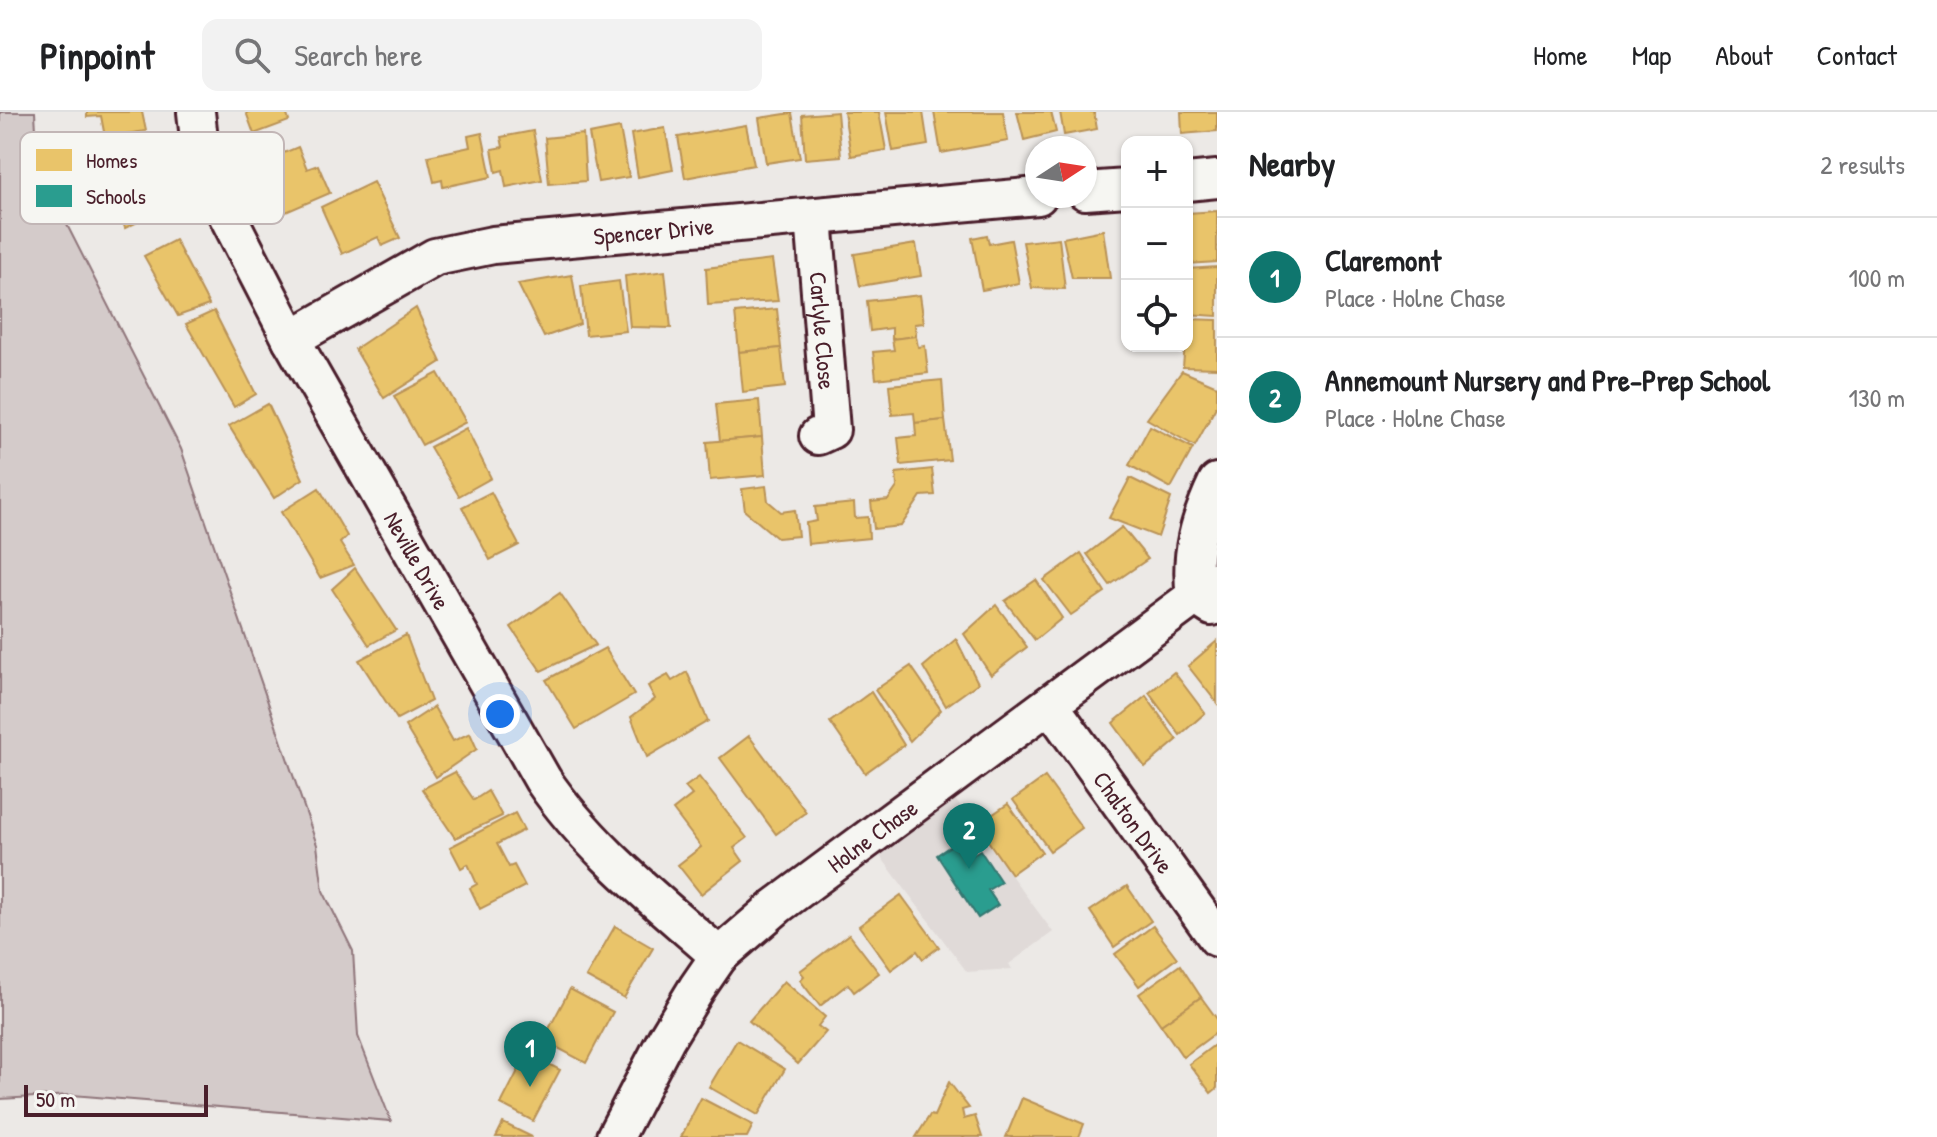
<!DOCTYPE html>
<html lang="en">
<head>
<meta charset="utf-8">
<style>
	:root { --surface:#fff; --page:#f2f2f2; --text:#202124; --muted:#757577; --line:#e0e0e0; --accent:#0f766e }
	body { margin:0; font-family:"Patrick Hand",sans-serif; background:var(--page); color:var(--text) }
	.controls { position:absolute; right:24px; top:24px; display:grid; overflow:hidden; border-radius:16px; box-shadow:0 2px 6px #0004 }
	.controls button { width:72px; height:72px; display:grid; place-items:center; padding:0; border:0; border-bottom:2px solid var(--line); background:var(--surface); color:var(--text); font:40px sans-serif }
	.compass { position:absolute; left:1025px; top:24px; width:72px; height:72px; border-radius:50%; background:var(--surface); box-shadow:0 2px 6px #0004; rotate:78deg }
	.scale { position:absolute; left:24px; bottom:20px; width:184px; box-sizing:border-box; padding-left:8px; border:4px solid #4a1f2b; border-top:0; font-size:22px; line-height:28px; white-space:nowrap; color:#4a1f2b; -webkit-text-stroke:6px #f6f6f2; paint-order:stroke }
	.you { position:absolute; left:500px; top:602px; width:28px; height:28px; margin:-20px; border:6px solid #fff; border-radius:50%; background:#1a73e8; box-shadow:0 0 0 12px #1a73e833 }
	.badge { display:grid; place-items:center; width:52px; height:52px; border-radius:50%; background:var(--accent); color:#fff; font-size:26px; font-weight:700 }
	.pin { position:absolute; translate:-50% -66px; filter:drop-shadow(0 2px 4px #0008) }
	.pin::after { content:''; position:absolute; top:42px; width:28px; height:24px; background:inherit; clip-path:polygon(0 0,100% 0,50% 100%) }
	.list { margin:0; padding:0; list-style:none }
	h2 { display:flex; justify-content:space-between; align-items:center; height:104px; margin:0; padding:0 32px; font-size:34px }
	h2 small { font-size:26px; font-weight:400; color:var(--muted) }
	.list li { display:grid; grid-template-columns:52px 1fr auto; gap:24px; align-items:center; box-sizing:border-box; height:120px; padding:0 32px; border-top:2px solid var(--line) }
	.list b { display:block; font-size:30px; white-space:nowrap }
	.list p { margin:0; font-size:26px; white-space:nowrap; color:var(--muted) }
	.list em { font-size:26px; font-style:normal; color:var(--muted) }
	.icon { flex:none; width:44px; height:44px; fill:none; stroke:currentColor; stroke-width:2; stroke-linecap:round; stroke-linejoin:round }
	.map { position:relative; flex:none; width:1217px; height:1025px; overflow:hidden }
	header { display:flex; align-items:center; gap:48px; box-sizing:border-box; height:112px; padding:0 40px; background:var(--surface); border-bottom:2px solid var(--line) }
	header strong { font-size:38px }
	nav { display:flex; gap:44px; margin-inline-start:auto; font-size:28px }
	.search { width:560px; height:72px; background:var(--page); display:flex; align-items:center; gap:20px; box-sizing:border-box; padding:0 28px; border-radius:16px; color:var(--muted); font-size:30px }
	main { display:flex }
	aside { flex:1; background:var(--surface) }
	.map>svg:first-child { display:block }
	.built { fill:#e0dad8 }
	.green { fill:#d4cbca; stroke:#8f757a; stroke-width:2 }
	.homes { fill:#e9c46a; stroke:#b99257; stroke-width:2 }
	.schools { fill:#2a9d8f; stroke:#347771; stroke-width:2 }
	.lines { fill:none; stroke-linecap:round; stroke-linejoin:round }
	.minor-casing { stroke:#4a1f2b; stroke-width:42 }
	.minor { stroke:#f6f6f2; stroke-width:36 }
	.labels { text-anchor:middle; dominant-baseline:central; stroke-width:8; stroke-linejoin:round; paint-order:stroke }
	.street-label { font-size:24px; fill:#4a1f2b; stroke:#f6f6f2 }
	.key { fill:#f6f6f2; stroke:#c2b6b6; stroke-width:2 }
	.key-label { font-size:22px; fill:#4a1f2b }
</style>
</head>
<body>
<header>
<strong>Pinpoint</strong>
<div class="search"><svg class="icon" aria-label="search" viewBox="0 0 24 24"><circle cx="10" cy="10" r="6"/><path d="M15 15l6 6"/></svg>Search here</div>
<nav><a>Home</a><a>Map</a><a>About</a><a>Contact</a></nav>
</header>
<main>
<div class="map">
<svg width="1217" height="1025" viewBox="0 0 1217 1025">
	<rect width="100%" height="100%" fill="#ece9e6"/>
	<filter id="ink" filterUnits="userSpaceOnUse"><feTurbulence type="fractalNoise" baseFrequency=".0125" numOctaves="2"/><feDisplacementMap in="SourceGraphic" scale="16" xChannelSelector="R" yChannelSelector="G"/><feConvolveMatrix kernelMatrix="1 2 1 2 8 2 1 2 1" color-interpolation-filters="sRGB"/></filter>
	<g filter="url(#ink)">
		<path class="built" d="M954,686L1053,820L1009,852L1012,857L967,860L878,741Z"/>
		<path class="green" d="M0,0H35L38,56L181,337L317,733L323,779L353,839L358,924L391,1009L72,983L0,987Z"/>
		<g class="homes">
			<path d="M87,0H142L146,19L105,25L101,4L87,5Z"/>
			<path d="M246,0H286L289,9L254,22Z"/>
			<path d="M837,0L841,44L805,47L802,3Z"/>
			<path d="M844,0H879L886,38L851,44Z"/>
			<path d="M886,0H923L928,33L893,39Z"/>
			<path d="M934,0H1003L1008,29L941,41Z"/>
			<path d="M1017,0H1051L1056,20L1024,28Z"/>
			<path d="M1060,0H1094L1097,17L1064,23Z"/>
			<path d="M1181,0H1217V19L1182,22Z"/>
			<path d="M792,1L800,46L766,51L759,6Z"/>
			<path d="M746,13L754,53L685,66L678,25Z"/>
			<path d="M620,16L629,65L598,70L589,22Z"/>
			<path d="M665,16L673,58L638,65L631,22Z"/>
			<path d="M533,19L542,68L506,75L503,58L496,60L492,37L503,35L501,25Z"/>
			<path d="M482,21L491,65L443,75L442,68L434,70L428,44L470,35L468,24Z"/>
			<path d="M583,22L586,69L549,72L545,26Z"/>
			<path d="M144,25L165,97L125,116L100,40Z"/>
			<path d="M298,35L307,57L318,53L330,81L286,100L264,49Z"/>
			<path d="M373,70L400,126L382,134L378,125L342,142L321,95Z"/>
			<path d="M1217,99V150L1187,152V101Z"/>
			<path d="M1103,118L1110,166H1072L1063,126Z"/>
			<path d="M987,123L989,132L1011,128L1019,171L982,178L972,126Z"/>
			<path d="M1059,126L1065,177L1032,176L1023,130Z"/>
			<path d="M175,128L209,193L178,204L144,144Z"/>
			<path d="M916,132L921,164L860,174L854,142Z"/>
			<path d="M772,148L778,189L708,193L706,156Z"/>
			<path d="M1217,155V204L1187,202V157Z"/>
			<path d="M665,159L671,216L630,215L625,164Z"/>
			<path d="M572,163L580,212L544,225L518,172Z"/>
			<path d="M619,169L626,219L586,223L581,174Z"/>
			<path d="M920,183L924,211L915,212L916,224L892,227V216L870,219L867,189Z"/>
			<path d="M416,196L441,250L384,286L355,237Z"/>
			<path d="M777,197L781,236L739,240L735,201Z"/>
			<path d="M214,199L256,282L234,295L186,212Z"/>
			<path d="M1187,207L1217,208V256L1183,255Z"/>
			<path d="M916,224L918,235L925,234L928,261L876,267L873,240L894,238L892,227Z"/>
			<path d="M781,236L785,275L743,280L739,240Z"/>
			<path d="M1182,259L1217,274V293L1195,334L1147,307Z"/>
			<path d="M438,261L466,310L422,333L394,284Z"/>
			<path d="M942,268L945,308L915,311L914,301L892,303L889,273Z"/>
			<path d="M759,288L762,325L720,329L716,292Z"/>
			<path d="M268,292L303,367L274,386L229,314Z"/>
			<path d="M945,308L950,348L901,353L898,326L916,324L915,311Z"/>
			<path d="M1150,314L1193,336L1171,376L1129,353Z"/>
			<path d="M466,316L491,366L459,384L430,335Z"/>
			<path d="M762,325L765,363L710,368L707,330Z"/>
			<path d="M932,357L935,383L921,384L901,414L874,417L871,390L888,388L897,375L896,361Z"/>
			<path d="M1130,366L1171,386L1158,425L1109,406Z"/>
			<path d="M766,374L768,389L781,400L795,398L798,424L777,426L745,399L742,377Z"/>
			<path d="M319,376L347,424L340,431L354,453L320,466L281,400Z"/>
			<path d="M491,380L519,433L490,448L462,395Z"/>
			<path d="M854,391L855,406L868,405L869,426L808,432L806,411L817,409L815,395Z"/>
			<path d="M1122,415L1148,447L1110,473L1087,442Z"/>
			<path d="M1081,441L1105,480L1071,503L1044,468Z"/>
			<path d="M355,456L396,518L369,533L332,477Z"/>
			<path d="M1036,468L1062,506L1035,528L1005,489Z"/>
			<path d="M560,481L596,533L541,559L511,515Z"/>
			<path d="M996,493L1027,535L991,563L964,522Z"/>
			<path d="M406,523L431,589L397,607L359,548Z"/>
			<path d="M956,527L978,571L946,594L923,555Z"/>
			<path d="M1217,529V591L1188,554Z"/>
			<path d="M605,536L634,583L576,617L546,568Z"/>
			<path d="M911,554L941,598L910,629L875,578Z"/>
			<path d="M687,560L708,609L647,645L631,605L655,587L648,574L668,563L672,569Z"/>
			<path d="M1174,560L1205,601L1180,623L1149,581Z"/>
			<path d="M871,580L904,633L865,661L830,610Z"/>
			<path d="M1146,584L1177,628L1145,655L1113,611Z"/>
			<path d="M434,595L453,629L470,621L477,637L436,665L405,614Z"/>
			<path d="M749,624L806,700L776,722L720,646Z"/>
			<path d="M455,660L474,688L488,679L502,704L455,726L422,677Z"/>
			<path d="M699,665L747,726L734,736L743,749L701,782L678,753L701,735L673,698L692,683L685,675Z"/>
			<path d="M1045,665L1082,716L1050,739L1013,688Z"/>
			<path d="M1008,692L1042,740L1011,762L977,713Z"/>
			<path d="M515,701L524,718L497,732L509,755L514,753L525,774L480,797L470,776L477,772L468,752L461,756L450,735Z"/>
			<path d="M1127,774L1151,809L1114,835L1090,799Z"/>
			<path d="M901,783L939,835L923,847L917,839L891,858L859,814Z"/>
			<path d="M615,814L653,836L624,886L586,865Z"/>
			<path d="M1153,814L1177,846L1139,874L1115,842Z"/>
			<path d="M849,822L879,861L854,880L848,872L820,894L800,868L804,864L800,859Z"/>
			<path d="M1180,853L1201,885L1161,913L1139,882Z"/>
			<path d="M784,869L825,905L818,914L826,920L798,952L749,909Z"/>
			<path d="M570,877L613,900L586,951L543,928Z"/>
			<path d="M1201,885L1217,907V920L1183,945L1161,913Z"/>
			<path d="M737,928L785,957L758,1003L709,975Z"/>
			<path d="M1217,931V976L1211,981L1189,952Z"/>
			<path d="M527,941L560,958L533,1009L501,992Z"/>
			<path d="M949,970L969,996L962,998L964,1007L975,1004L982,1025H916L930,1003L934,1004Z"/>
			<path d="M701,986L753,1013L747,1025H681Z"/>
			<path d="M1022,986L1084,1012L1079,1025H1006Z"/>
			<path d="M503,1011L532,1025H496Z"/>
		</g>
		<path class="schools" d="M961,727L972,743L980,738L1001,770L988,778L998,793L978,806L937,743Z"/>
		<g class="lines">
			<g class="minor-casing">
				<g id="minor">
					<path id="s1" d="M196,0L202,54L291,227L543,668C590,737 657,789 719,844"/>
					<path d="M1187,70L1217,67"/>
					<path d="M1085,79L1127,76"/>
					<path id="s2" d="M814,105L831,318L818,324"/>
					<path id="s3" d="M291,227L435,145L493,133L1038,84"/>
					<path d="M1212,495L1195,484C1189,442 1199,408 1217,370"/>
					<path id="s4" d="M1050,593L1217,826"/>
					<path id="s5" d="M615,1025L666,927L697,876L719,844L777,794L1217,468"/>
				</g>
			</g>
			<use href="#minor" class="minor"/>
		</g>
	</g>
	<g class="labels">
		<g class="street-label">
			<text stroke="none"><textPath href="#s3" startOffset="386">Spencer Drive</textPath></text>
			<text stroke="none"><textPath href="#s2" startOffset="114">Carlyle Close</textPath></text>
			<text stroke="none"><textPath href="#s1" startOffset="504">Neville Drive</textPath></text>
			<text stroke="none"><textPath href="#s4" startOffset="144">Chalton Drive</textPath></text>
			<text stroke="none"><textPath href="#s5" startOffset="404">Holne Chase</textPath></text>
		</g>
	</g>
	<rect x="20" y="20" width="264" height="92" rx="12" class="key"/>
	<rect x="36" y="37" width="36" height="22" fill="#e9c46a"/>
	<rect x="36" y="73" width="36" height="22" fill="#2a9d8f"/>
	<g class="key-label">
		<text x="86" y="56">Homes</text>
		<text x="86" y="92">Schools</text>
	</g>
</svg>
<div class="controls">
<button>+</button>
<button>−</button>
<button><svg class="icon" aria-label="locate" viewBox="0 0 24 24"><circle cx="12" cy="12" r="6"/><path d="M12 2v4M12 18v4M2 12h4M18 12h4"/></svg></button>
</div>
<svg class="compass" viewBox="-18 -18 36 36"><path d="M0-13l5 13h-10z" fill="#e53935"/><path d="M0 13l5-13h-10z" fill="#757577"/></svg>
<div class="scale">50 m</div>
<div class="you"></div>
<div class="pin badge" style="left:530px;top:975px">1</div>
<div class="pin badge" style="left:969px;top:757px">2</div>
</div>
<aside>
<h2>Nearby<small>2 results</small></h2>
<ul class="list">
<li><span class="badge">1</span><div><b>Claremont</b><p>Place · Holne Chase</p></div><em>100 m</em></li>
<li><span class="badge">2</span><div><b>Annemount Nursery and Pre-Prep School</b><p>Place · Holne Chase</p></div><em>130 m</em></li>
</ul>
</aside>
</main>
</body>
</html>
